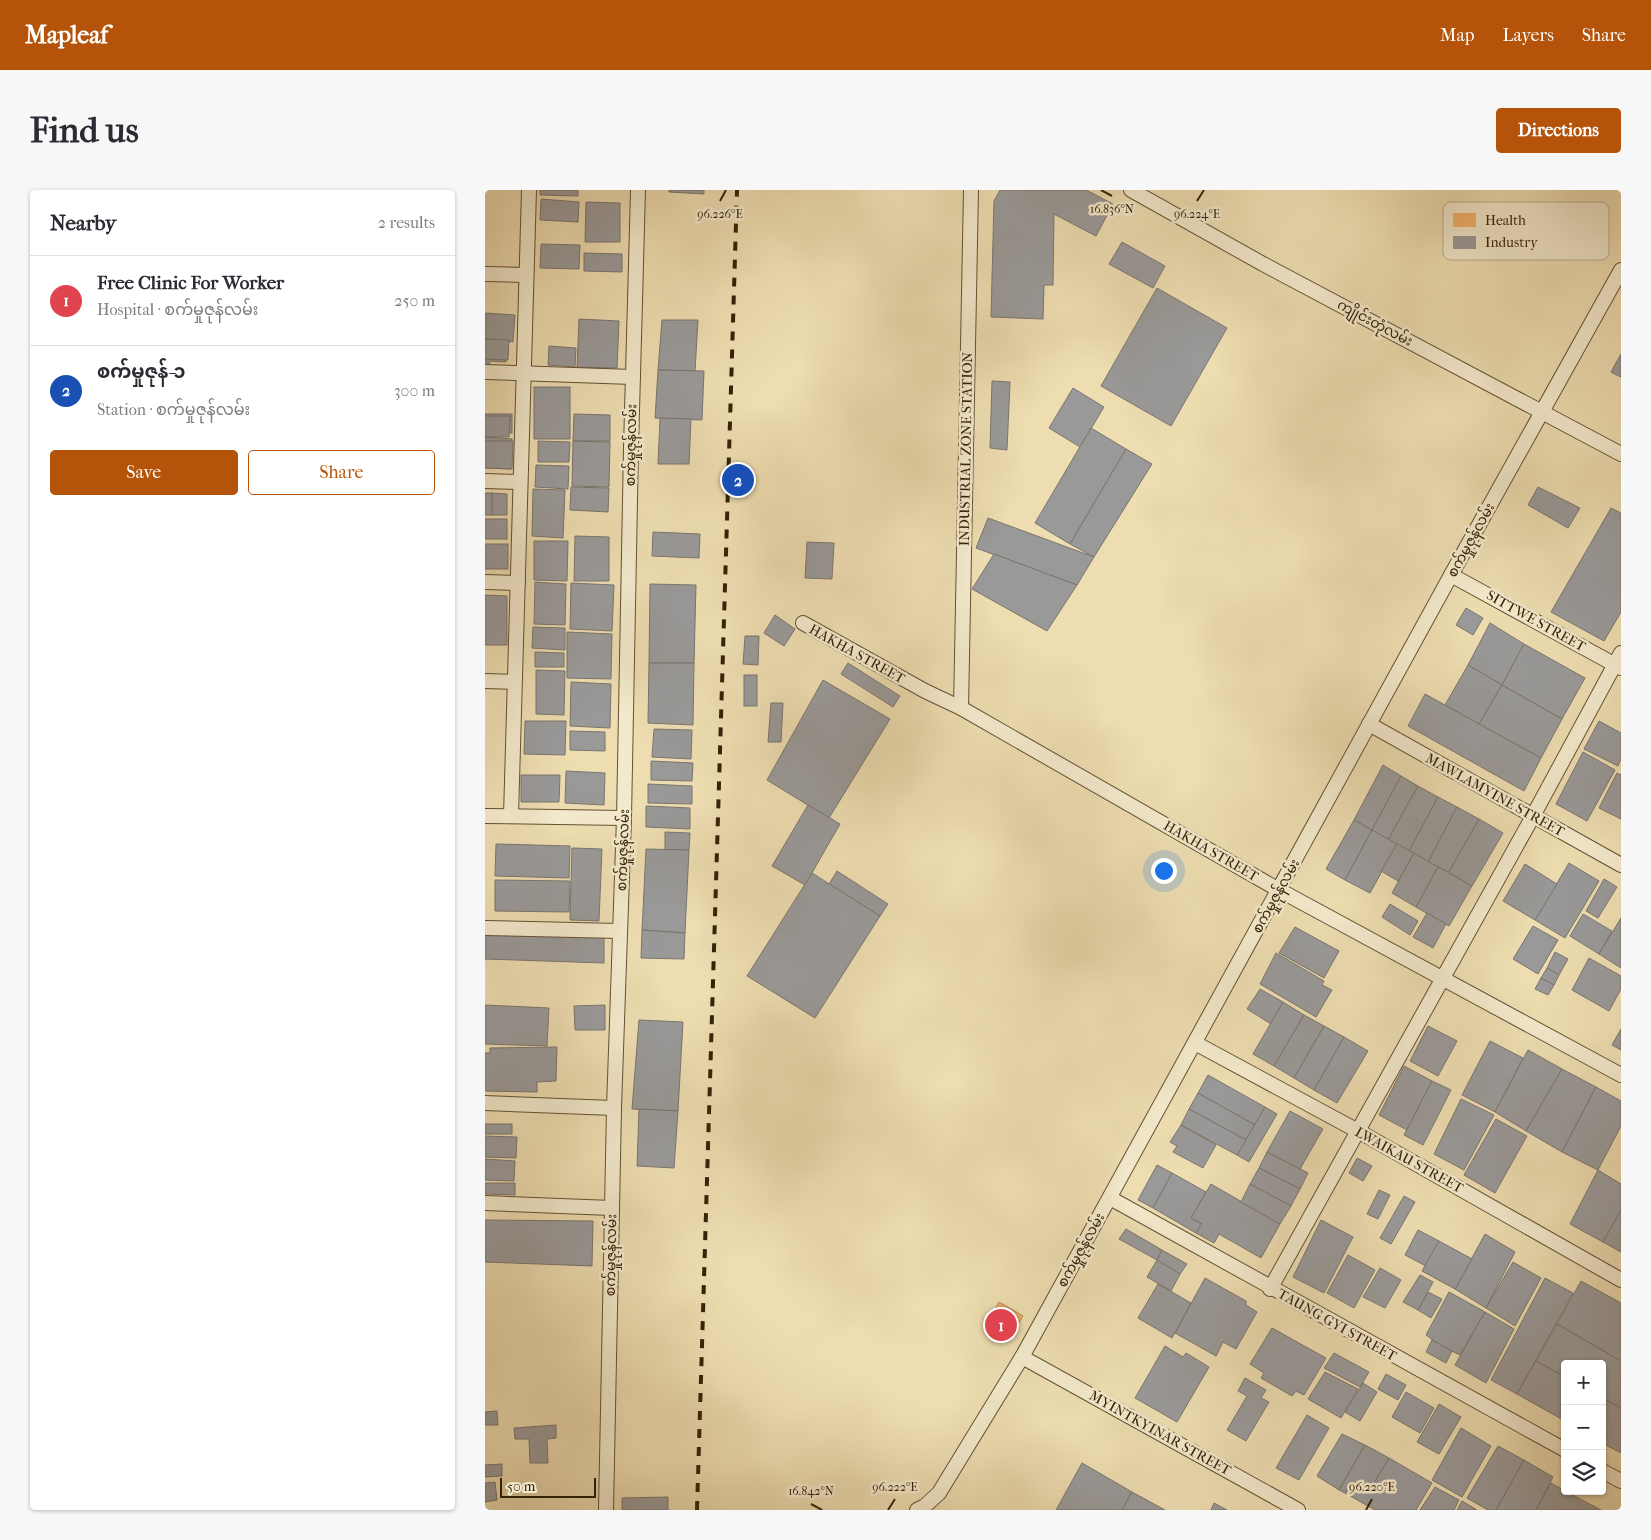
<!DOCTYPE html>
<html lang="en">
<head>
<meta charset="utf-8">
<style>
	:root { --surface:#fff; --page:#f7f7f7; --text:#2b2b33; --muted:#7c7c81; --line:#e1e1e2; --accent:#b45309 }
	body { margin:0; font-family:"IM FELL French Canon","Noto Sans Myanmar",serif; background:var(--page); color:var(--text) }
	.controls { position:absolute; right:15px; bottom:15px; display:grid; overflow:hidden; border-radius:5px; box-shadow:0 1px 4px #0004 }
	.controls button { width:45px; height:45px; display:grid; place-items:center; padding:0; border:0; border-bottom:1px solid var(--line); background:var(--surface); color:var(--text); font:25px sans-serif }
	.scale { position:absolute; left:15px; bottom:12px; width:96px; box-sizing:border-box; padding-left:5px; border:2px solid #352207; border-top:0; font-size:14px; line-height:18px; white-space:nowrap; color:#352207; -webkit-text-stroke:4px #f3e9cc; paint-order:stroke }
	.you { position:absolute; left:678px; top:680px; width:18px; height:18px; margin:-12px; border:4px solid #fff; border-radius:50%; background:#1a73e8; box-shadow:0 0 0 8px #1a73e833 }
	.badge { display:grid; place-items:center; width:32px; height:32px; border-radius:50%; background:var(--accent); color:#fff; font-size:16px; font-weight:700 }
	.pin { position:absolute; translate:-50% -50%; border:2px solid #fff; box-shadow:0 1px 5px #0006 }
	.list { margin:0; padding:0; list-style:none }
	h2 { display:flex; justify-content:space-between; align-items:center; height:65px; margin:0; padding:0 20px; font-size:21px }
	h2 small { font-size:16px; font-weight:400; color:var(--muted) }
	.list li { display:grid; grid-template-columns:32px 1fr auto; gap:15px; align-items:center; box-sizing:border-box; height:90px; padding:0 20px; border-top:1px solid var(--line) }
	.list b { display:block; font-size:19px; white-space:nowrap }
	.list p { margin:0; font-size:16px; white-space:nowrap; color:var(--muted) }
	.list em { font-size:16px; font-style:normal; color:var(--muted) }
	.actions { display:flex; gap:10px; padding:15px 20px }
	.actions a { flex:1; padding:11px 0; border:1px solid var(--accent); border-radius:5px; text-align:center; font-size:18px; color:var(--accent) }
	.actions .main { background:var(--accent); color:#fff }
	.icon { flex:none; width:28px; height:28px; fill:none; stroke:currentColor; stroke-width:2; stroke-linecap:round; stroke-linejoin:round }
	.map { position:relative; flex:none; width:1136px; height:1320px; overflow:hidden; border-radius:5px }
	header { display:flex; align-items:center; gap:30px; box-sizing:border-box; height:70px; padding:0 25px; background:var(--accent); color:#fff }
	header strong { font-size:24px }
	nav { display:flex; gap:28px; margin-inline-start:auto; font-size:18px }
	.intro { display:flex; align-items:center; justify-content:space-between; box-sizing:border-box; height:120px; padding:0 30px }
	h1 { margin:0; font-size:35px }
	.button { padding:12px 22px; border-radius:5px; background:var(--accent); color:#fff; font-size:18px; font-weight:700 }
	main { display:flex; gap:30px; padding:0 30px }
	aside { flex:1; background:var(--surface); border-radius:5px; box-shadow:0 1px 4px #0004 }
	.map>svg:first-child { display:block }
	.health { fill:#f6b26b; stroke:#bc874d }
	.industry { fill:#999; stroke:#7b756d }
	.lines { fill:none; stroke-linecap:round; stroke-linejoin:round }
	.minor-casing { stroke:#635132; stroke-width:16 }
	.minor { stroke:#f3e9cc; stroke-width:14 }
	.rail { stroke:#352207; stroke-width:4; stroke-dasharray:9 9; stroke-linecap:butt }
	.ticks { fill:none; stroke:#352207; stroke-width:2 }
	.labels { text-anchor:middle; dominant-baseline:central; stroke-width:5; stroke-linejoin:round; paint-order:stroke }
	.street-label { font-size:14px; fill:#352207; stroke:#f3e9cc }
	.key { fill:#f3e9cc; stroke:#baad91; stroke-width:1 }
	.key-label { font-size:14px; fill:#352207 }
	.ticks-label { font-size:12px; text-anchor:middle; fill:#352207; stroke:#f3e9cc; stroke-width:5; stroke-linejoin:round; paint-order:stroke }
</style>
</head>
<body>
<header>
<strong>Mapleaf</strong>
<nav><a>Map</a><a>Layers</a><a>Share</a></nav>
</header>
<div class="intro"><h1>Find us</h1><a class="button">Directions</a></div>
<main>
<aside>
<h2>Nearby<small>2 results</small></h2>
<ul class="list">
<li><span class="badge" style="background:#e0444e">1</span><div><b>Free Clinic For Worker</b><p>Hospital · စက်မှုဇုန်လမ်း</p></div><em>250 m</em></li>
<li><span class="badge" style="background:#1a4fb4">2</span><div><b>စက်မှုဇုန်-၁</b><p>Station · စက်မှုဇုန်လမ်း</p></div><em>300 m</em></li>
</ul>
<div class="actions"><a class="main">Save</a><a>Share</a></div>
</aside>
<div class="map">
<svg width="1136" height="1320" viewBox="0 0 1136 1320">
	<rect width="100%" height="100%" fill="#edddb1"/>
	<filter id="stains"><feTurbulence type="fractalNoise" baseFrequency=".004" numOctaves="4"/><feColorMatrix values="0 0 0 0 .2 0 0 0 0 .09 0 0 0 0 .02 0 0 0 .5 -.17"/></filter>
	<radialGradient id="worn" r=".72"><stop offset=".6" stop-color="#630" stop-opacity="0"/><stop offset="1" stop-color="#630" stop-opacity=".3"/></radialGradient>
	<path class="health" d="M514,1112L538,1126L528,1142L505,1129Z"/>
	<g class="industry">
		<path d="M55,0H93V6L55,5Z"/>
		<path d="M184,0H219V4L184,2Z"/>
		<path d="M515,0H601L628,14L611,46L569,24L568,95H559L558,129L506,127L509,11Z"/>
		<path d="M56,9L94,12L93,32L55,30Z"/>
		<path d="M101,12L135,13V52H100Z"/>
		<path d="M637,52L680,76L668,98L624,74Z"/>
		<path d="M56,54L95,55L94,79L55,78Z"/>
		<path d="M99,63L137,64V82L99,81Z"/>
		<path d="M672,98L742,138L686,236L616,196Z"/>
		<path d="M0,123L30,125L28,152L0,149Z"/>
		<path d="M94,129L134,131L132,178L92,177Z"/>
		<path d="M177,130H213L210,181L173,180Z"/>
		<path d="M0,149L23,152L21,172L5,171L4,177L0,176Z"/>
		<path d="M0,149L24,150L23,170L0,169Z"/>
		<path d="M64,156L91,158L90,177L63,175Z"/>
		<path d="M1136,164V187L1126,182Z"/>
		<path d="M173,180L219,181L217,230L170,228Z"/>
		<path d="M507,191L525,192L522,260L505,258Z"/>
		<rect x="49" y="197" width="36" height="52"/>
		<path d="M588,198L619,217L595,257L564,238Z"/>
		<rect x="0" y="224" width="27" height="19"/>
		<path d="M89,224L125,225V251H88Z"/>
		<path d="M0,226H25L24,247H0Z"/>
		<path d="M175,228L206,229L204,274H173Z"/>
		<path d="M606,238L641,259L585,354L550,333Z"/>
		<path d="M0,247L27,249L26,279L0,278Z"/>
		<path d="M0,251H28L27,279L0,278Z"/>
		<path d="M53,251L85,252L84,272H53Z"/>
		<path d="M88,251L125,252L124,297L87,296Z"/>
		<path d="M641,259L667,274L609,367L585,354Z"/>
		<path d="M51,275L84,276L83,299L50,297Z"/>
		<path d="M86,297L124,298L123,322L85,320Z"/>
		<path d="M1053,297L1095,318L1083,338L1043,315Z"/>
		<path d="M48,299L80,300L78,348L47,346Z"/>
		<rect x="0" y="303" width="7" height="22"/>
		<path d="M7,303L22,304V325H7Z"/>
		<path d="M1126,318L1136,323V422L1119,451L1066,422Z"/>
		<path d="M503,328L609,367L592,395L491,358Z"/>
		<rect x="0" y="329" width="22" height="20"/>
		<path d="M168,342L215,344L214,368L167,366Z"/>
		<path d="M90,346L124,347V391H89Z"/>
		<path d="M49,351H83L82,391L49,390Z"/>
		<path d="M322,352L349,353L347,389L320,388Z"/>
		<rect x="0" y="354" width="23" height="25"/>
		<path d="M509,364L592,395L562,441L487,399Z"/>
		<path d="M50,392L81,394L80,435L49,434Z"/>
		<path d="M86,393L129,395L127,441L85,439Z"/>
		<path d="M165,394L211,395L209,473H164Z"/>
		<path d="M0,405L22,406V455H0Z"/>
		<path d="M981,418L998,428L988,445L971,435Z"/>
		<path d="M290,425L310,439L299,456L279,443Z"/>
		<path d="M1005,433L1039,454L1017,495L983,475Z"/>
		<path d="M48,437L80,438V460L47,458Z"/>
		<path d="M82,442L127,444L126,489L82,488Z"/>
		<path d="M260,446H274L273,475L258,474Z"/>
		<path d="M1039,454L1100,488L1077,529L1017,495Z"/>
		<path d="M50,462L79,463V477H50Z"/>
		<path d="M164,473H209L208,535L163,533Z"/>
		<path d="M363,473L415,506L408,517L356,484Z"/>
		<path d="M983,475L1017,495L994,534L960,515Z"/>
		<path d="M51,480L80,481L79,525L51,524Z"/>
		<rect x="259" y="485" width="13" height="31"/>
		<path d="M338,490L405,529L344,628L282,590Z"/>
		<path d="M86,492L126,494L125,538L85,536Z"/>
		<path d="M1017,495L1077,529L1056,568L994,534Z"/>
		<path d="M940,504L1056,568L1039,601L923,536Z"/>
		<path d="M286,513H298L296,552H283Z"/>
		<path d="M40,531H81L80,565L39,564Z"/>
		<path d="M1114,531L1136,543V569L1133,576L1099,559Z"/>
		<path d="M169,539L207,540L206,569L167,567Z"/>
		<path d="M85,541L120,542V561L85,560Z"/>
		<path d="M1098,562L1130,580L1102,631L1071,614Z"/>
		<path d="M166,571L208,573L207,591L166,590Z"/>
		<path d="M898,575L916,586L887,640L869,630Z"/>
		<path d="M81,581L120,583L119,615L80,613Z"/>
		<path d="M1132,583L1136,585V629L1114,618Z"/>
		<path d="M36,585H75L74,612H36Z"/>
		<path d="M916,586L933,596L903,650L887,640Z"/>
		<path d="M163,594L207,596V614L163,613Z"/>
		<path d="M933,596L953,607L924,661L903,650Z"/>
		<path d="M953,607L972,617L943,672L924,661Z"/>
		<path d="M323,615L355,634L320,695L287,676Z"/>
		<path d="M161,616L205,618V639L161,637Z"/>
		<path d="M972,617L994,629L964,682L943,672Z"/>
		<path d="M994,629L1018,643L987,696L964,682Z"/>
		<path d="M869,630L887,640L860,690L841,679Z"/>
		<path d="M887,640L912,654L885,703L860,690Z"/>
		<path d="M180,642L205,643L204,660H180Z"/>
		<path d="M11,654L85,656L84,688L10,686Z"/>
		<path d="M912,654L929,663L913,691L896,681Z"/>
		<path d="M87,658L117,659L114,731L85,730Z"/>
		<path d="M161,659L204,660L200,743L157,740Z"/>
		<path d="M929,663L953,677L931,717L907,703Z"/>
		<path d="M1084,673L1114,691L1080,748L1050,730Z"/>
		<path d="M1040,674L1072,694L1050,730L1018,711Z"/>
		<path d="M953,677L987,696L964,736L931,717Z"/>
		<path d="M352,681L403,714L395,726L344,694Z"/>
		<path d="M327,683L395,726L330,828L262,786Z"/>
		<path d="M1119,689L1132,697L1113,728L1101,721Z"/>
		<path d="M10,690L85,691L84,722L10,721Z"/>
		<path d="M905,714L933,731L925,745L897,727Z"/>
		<path d="M942,723L961,734L948,758L928,747Z"/>
		<path d="M1098,724L1127,741L1114,764L1085,746Z"/>
		<path d="M1136,728V778L1114,764Z"/>
		<path d="M1048,736L1073,750L1053,784L1028,769Z"/>
		<path d="M810,737L854,761L839,788L794,763Z"/>
		<path d="M157,740L200,743L199,769L156,768Z"/>
		<path d="M0,741L119,744V773L0,769Z"/>
		<path d="M1070,762L1083,769L1074,785L1062,778Z"/>
		<path d="M791,763L839,791L837,795L847,800L831,827L775,794Z"/>
		<path d="M1104,768L1136,786V799L1124,821L1087,800Z"/>
		<path d="M1062,778L1074,785L1069,795L1056,788Z"/>
		<path d="M1056,788L1069,795L1063,805L1050,799Z"/>
		<path d="M775,799L798,812L786,834L762,819Z"/>
		<path d="M798,812L819,825L789,876L768,864Z"/>
		<path d="M0,815L64,818L62,856L0,854Z"/>
		<path d="M120,815V840H90L89,816Z"/>
		<path d="M819,825L839,836L809,888L789,876Z"/>
		<path d="M154,830L198,832L193,921L147,919Z"/>
		<path d="M839,836L859,847L829,900L809,888Z"/>
		<path d="M943,836L972,851L953,886L925,871Z"/>
		<path d="M1136,839V860L1127,855Z"/>
		<path d="M859,847L883,861L852,913L829,900Z"/>
		<path d="M1005,851L1038,868L1010,922L977,905Z"/>
		<path d="M72,857L71,891L52,892V902L0,901V863H5V858Z"/>
		<path d="M1043,860L1077,879L1041,941L1010,922Z"/>
		<path d="M919,876L947,891L922,940L894,925Z"/>
		<path d="M1077,879L1111,897L1077,962L1041,941Z"/>
		<path d="M723,885L780,917L770,935L713,903Z"/>
		<path d="M947,891L966,900L938,955L919,945Z"/>
		<path d="M1111,897L1136,911V936L1113,980L1077,962Z"/>
		<path d="M713,903L770,935L761,950L704,919Z"/>
		<path d="M976,909L1009,925L979,980L949,964Z"/>
		<path d="M780,917L792,924L764,972L752,965Z"/>
		<path d="M154,919L193,921L189,978L152,976Z"/>
		<path d="M704,919L761,950L752,965L696,935Z"/>
		<path d="M805,921L838,939L815,979L782,962Z"/>
		<path d="M1011,929L1042,946L1010,1003L979,985Z"/>
		<rect x="0" y="934" width="27" height="10"/>
		<path d="M696,935L731,955L718,978L688,962L692,956L685,952Z"/>
		<path d="M0,946L32,947L31,968L0,967Z"/>
		<path d="M782,962L823,983L815,999L774,978Z"/>
		<path d="M872,968L887,976L878,991L864,983Z"/>
		<path d="M0,969L30,971L29,991L0,990Z"/>
		<path d="M672,975L687,983L668,1018L653,1010Z"/>
		<path d="M774,978L815,999L806,1016L765,994Z"/>
		<path d="M1113,980L1136,994V1020L1118,1052L1085,1034Z"/>
		<path d="M687,983L721,1002L706,1028L717,1034L711,1043L668,1018Z"/>
		<path d="M0,993H30V1005L0,1004Z"/>
		<path d="M726,994L795,1034L776,1068L734,1044L729,1053L711,1043L717,1034L706,1028Z"/>
		<path d="M765,994L806,1016L795,1034L756,1012Z"/>
		<path d="M894,1000L905,1005L893,1029L882,1024Z"/>
		<path d="M919,1006L930,1012L906,1054L895,1048Z"/>
		<path d="M1136,1020V1062L1118,1052Z"/>
		<path d="M0,1030L108,1031L107,1076L0,1072Z"/>
		<path d="M836,1030L868,1047L839,1103L808,1087Z"/>
		<path d="M641,1039L677,1060L672,1070L634,1049Z"/>
		<path d="M933,1040L954,1051L941,1076L920,1065Z"/>
		<path d="M1000,1044L1030,1062L1001,1118L970,1099Z"/>
		<path d="M954,1051L987,1069L970,1099L937,1081Z"/>
		<path d="M677,1060L702,1074L695,1084L672,1070Z"/>
		<path d="M863,1065L890,1080L869,1118L842,1103Z"/>
		<path d="M672,1070L695,1084L686,1101L662,1087Z"/>
		<path d="M1028,1072L1056,1088L1030,1136L1001,1118Z"/>
		<path d="M895,1078L916,1090L900,1118L878,1107Z"/>
		<path d="M935,1085L948,1092L933,1120L918,1112Z"/>
		<path d="M720,1088L761,1111V1115L772,1122L751,1159L738,1152L731,1166L690,1143Z"/>
		<path d="M1060,1088L1088,1103L1032,1204L1006,1190Z"/>
		<path d="M1096,1091L1136,1113V1171L1072,1134Z"/>
		<path d="M673,1094L706,1113L687,1148L653,1128Z"/>
		<path d="M943,1102L957,1109L946,1128L933,1120Z"/>
		<path d="M964,1102L1000,1122L975,1165L956,1156L941,1145Z"/>
		<path d="M1000,1122L1029,1139L1001,1193L970,1175Z"/>
		<path d="M1072,1134L1136,1171V1218L1117,1208V1174H1080V1187L1051,1171Z"/>
		<path d="M787,1138L841,1168L819,1205L811,1201L807,1206L776,1188L779,1183L765,1174Z"/>
		<path d="M947,1150L967,1161L961,1173L941,1162Z"/>
		<path d="M680,1156L698,1167L701,1163L724,1177L692,1232L650,1208Z"/>
		<path d="M849,1163L884,1182L875,1197L839,1178Z"/>
		<path d="M1051,1171L1080,1187V1231L1032,1204Z"/>
		<path d="M840,1182L873,1199L856,1228L823,1209Z"/>
		<path d="M901,1184L921,1195L913,1210L893,1199Z"/>
		<path d="M760,1188L781,1200L776,1208L784,1212L761,1251L742,1240L762,1206L753,1201Z"/>
		<path d="M878,1193L892,1202L875,1231L860,1222Z"/>
		<path d="M921,1202L949,1218L935,1243L907,1227Z"/>
		<path d="M1117,1208L1136,1218V1263L1117,1253Z"/>
		<path d="M954,1214L976,1227L954,1264L932,1252Z"/>
		<path d="M12,1221L13,1235H0V1222Z"/>
		<path d="M822,1225L844,1238L814,1290L791,1278Z"/>
		<path d="M71,1235V1248L62,1249L63,1273H45L44,1249H30L29,1238Z"/>
		<path d="M976,1238L1006,1256L977,1307L947,1290Z"/>
		<path d="M857,1244L880,1255L854,1300L832,1286Z"/>
		<path d="M880,1255L904,1268L883,1303L866,1293L860,1303L854,1300Z"/>
		<path d="M1013,1256L1039,1270L1011,1320H1003L982,1308Z"/>
		<path d="M904,1268L947,1293L931,1320H890L860,1303L866,1293L883,1303Z"/>
		<path d="M1039,1270L1068,1287L1051,1320H1011Z"/>
		<path d="M597,1273L647,1302L637,1320H571Z"/>
		<path d="M17,1274V1286L0,1287V1275Z"/>
		<path d="M10,1292L12,1310L0,1312V1293Z"/>
		<path d="M1066,1293L1080,1301L1116,1320H1051Z"/>
		<path d="M950,1297L974,1310L969,1320H935Z"/>
		<path d="M647,1302L680,1320H637Z"/>
		<path d="M183,1307V1320H137V1308Z"/>
		<path d="M977,1311L992,1320H972Z"/>
		<path d="M729,1313L742,1320H726Z"/>
	</g>
	<g class="lines">
		<g class="minor-casing">
			<g id="minor">
				<path d="M646,0L778,74L1136,264"/>
				<path d="M0,84L41,85"/>
				<path d="M0,182L148,187"/>
				<path d="M0,291L35,292"/>
				<path d="M966,385L1136,478"/>
				<path d="M0,392L33,393"/>
				<path d="M318,433L440,501L476,518L794,700L1136,885"/>
				<path d="M0,491L29,492"/>
				<path d="M476,518L486,0"/>
				<path d="M884,534L1136,675"/>
				<path d="M0,626L139,628"/>
				<path d="M26,626L44,0"/>
				<path d="M0,738L135,741"/>
				<path d="M710,853L873,941L1136,1090"/>
				<path d="M0,913L129,918"/>
				<path d="M625,1008L1080,1260"/>
				<path d="M0,1013L127,1018"/>
				<path d="M785,1099L1048,626L1136,463"/>
				<path d="M537,1167L813,1320"/>
				<path d="M1117,1281L1136,1291"/>
				<path d="M121,1320L129,918L139,628L146,258L153,0"/>
				<path d="M432,1320L440,1316L454,1303L537,1167L966,385L1136,80"/>
			</g>
		</g>
		<use href="#minor" class="minor"/>
		<path class="rail" d="M212,1320L252,0"/>
	</g>
	<path class="ticks" d="M616,0L627,6M235,11L241,0M712,11L719,0M326,1314L337,1320M403,1320L410,1309M881,1320L887,1309"/>
	<g class="labels">
		<g class="street-label">
			<text transform="translate(890 133) rotate(28)">ကျိုင်းတုံလမ်း</text>
			<text transform="translate(146 255) rotate(-89)">စက်မှုဇုန်လမ်း</text>
			<text transform="translate(481 259) rotate(-89)">INDUSTRIAL ZONE STATION</text>
			<text transform="translate(986 350) rotate(-61)">စက်မှုဇုန်လမ်း</text>
			<text transform="translate(1051 431) rotate(29)">SITTWE STREET</text>
			<text transform="translate(372 464) rotate(29)">HAKHA STREET</text>
			<text transform="translate(1010 605) rotate(29)">MAWLAMYINE STREET</text>
			<text transform="translate(138 660) rotate(-88)">စက်မှုဇုန်လမ်း</text>
			<text transform="translate(726 661) rotate(30)">HAKHA STREET</text>
			<text transform="translate(791 706) rotate(-61)">စက်မှုဇုန်လမ်း</text>
			<text transform="translate(924 970) rotate(29)">LWAIKAU STREET</text>
			<text transform="translate(596 1060) rotate(-61)">စက်မှုဇုန်လမ်း</text>
			<text transform="translate(126 1065) rotate(-89)">စက်မှုဇုန်လမ်း</text>
			<text transform="translate(852 1135) rotate(29)">TAUNG GYI STREET</text>
			<text transform="translate(675 1243) rotate(29)">MYINTKYINAR STREET</text>
		</g>
	</g>
	<rect x="958" y="12" width="166" height="58" rx="8" class="key"/>
	<rect x="968" y="23" width="23" height="14" fill="#f6b26b"/>
	<rect x="968" y="46" width="23" height="13" fill="#999"/>
	<g class="key-label">
		<text x="1000" y="35">Health</text>
		<text x="1000" y="57">Industry</text>
	</g>
	<g class="ticks-label">
		<text x="627" y="23">16.836°N</text>
		<text x="712" y="28">96.224°E</text>
		<text x="235" y="28">96.226°E</text>
		<text x="410" y="1301">96.222°E</text>
		<text x="887" y="1301">96.220°E</text>
		<text x="326" y="1305">16.842°N</text>
	</g>
	<rect width="100%" height="100%" filter="url(#stains)"/>
	<rect width="100%" height="100%" fill="url(#worn)"/>
</svg>
<div class="controls">
<button>+</button>
<button>−</button>
<button><svg class="icon" aria-label="layers" viewBox="0 0 24 24"><path d="M12 4l9 5-9 5-9-5zM3 14l9 5 9-5"/></svg></button>
</div>
<div class="scale">50 m</div>
<div class="you"></div>
<div class="pin badge" style="left:516px;top:1135px;background:#e0444e">1</div>
<div class="pin badge" style="left:253px;top:290px;background:#1a4fb4">2</div>
</div>
</main>
</body>
</html>
